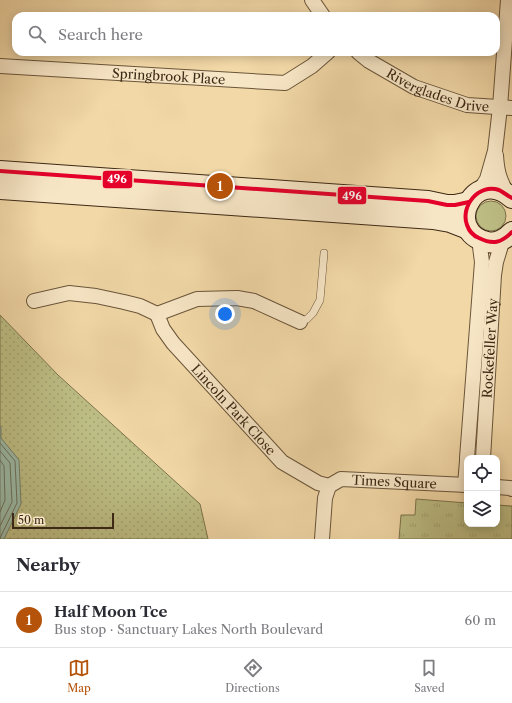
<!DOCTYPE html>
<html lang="en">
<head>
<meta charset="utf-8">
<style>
	:root { --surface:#fff; --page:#f7f7f7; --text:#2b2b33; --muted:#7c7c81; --line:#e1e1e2; --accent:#b45309 }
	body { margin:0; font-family:"Libre Caslon Text",serif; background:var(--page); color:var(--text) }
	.controls { position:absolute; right:12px; bottom:12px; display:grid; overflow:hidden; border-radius:8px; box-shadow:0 2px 10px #0003 }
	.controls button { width:36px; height:36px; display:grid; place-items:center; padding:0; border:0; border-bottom:1px solid var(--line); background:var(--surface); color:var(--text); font:20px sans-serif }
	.scale { position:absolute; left:12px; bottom:10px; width:102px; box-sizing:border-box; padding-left:4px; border:2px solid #3d2915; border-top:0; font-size:11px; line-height:14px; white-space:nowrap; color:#3d2915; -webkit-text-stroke:3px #f7e6c6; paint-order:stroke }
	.you { position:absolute; left:225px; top:314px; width:14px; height:14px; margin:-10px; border:3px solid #fff; border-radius:50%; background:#1a73e8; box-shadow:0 0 0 6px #1a73e833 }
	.badge { display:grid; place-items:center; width:26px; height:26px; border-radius:50%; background:var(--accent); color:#fff; font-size:13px; font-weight:700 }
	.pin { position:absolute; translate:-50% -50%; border:2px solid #fff; box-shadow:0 1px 4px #0006 }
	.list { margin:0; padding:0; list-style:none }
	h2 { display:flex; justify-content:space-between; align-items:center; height:52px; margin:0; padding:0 16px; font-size:17px }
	h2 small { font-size:13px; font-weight:400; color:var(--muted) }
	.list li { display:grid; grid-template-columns:26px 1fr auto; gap:12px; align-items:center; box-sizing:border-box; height:56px; padding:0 16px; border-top:1px solid var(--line) }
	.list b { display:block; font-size:15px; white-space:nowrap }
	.list p { margin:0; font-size:13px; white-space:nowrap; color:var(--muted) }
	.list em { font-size:13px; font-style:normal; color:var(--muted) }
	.icon { flex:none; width:22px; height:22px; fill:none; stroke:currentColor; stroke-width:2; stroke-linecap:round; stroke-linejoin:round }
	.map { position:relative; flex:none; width:512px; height:539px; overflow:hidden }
	.search { position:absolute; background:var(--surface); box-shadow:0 2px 10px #0003; left:12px; right:12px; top:12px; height:44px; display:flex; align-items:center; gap:10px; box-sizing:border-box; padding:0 14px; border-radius:12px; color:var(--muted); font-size:15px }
	.sheet { height:108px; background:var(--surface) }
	nav { display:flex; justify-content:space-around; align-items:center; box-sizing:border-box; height:56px; border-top:1px solid var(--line); background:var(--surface); font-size:11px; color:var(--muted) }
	nav a { display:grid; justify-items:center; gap:2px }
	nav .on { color:var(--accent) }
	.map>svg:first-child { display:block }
	.grass { fill:url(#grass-dots); stroke:#7d744d }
	.park { fill:url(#park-tufts); stroke:#7d744d }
	.garden { fill:#bdbe85; stroke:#7d744d }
	.water { fill:#9bbaa6; stroke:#75806c }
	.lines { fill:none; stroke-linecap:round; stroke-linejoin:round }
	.shore { stroke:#6c725e; stroke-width:1 }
	.lane-casing { stroke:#6a553a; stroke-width:8 }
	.street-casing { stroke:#6a553a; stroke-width:16 }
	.secondary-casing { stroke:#3d2915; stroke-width:22 }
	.lane { stroke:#f7e6c6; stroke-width:7 }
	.street { stroke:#f7e6c6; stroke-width:14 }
	.secondary { stroke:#f7e6c6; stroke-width:20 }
	.bus-1-casing { stroke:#f7e6c6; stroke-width:7 }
	.bus-1 { stroke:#e4002b; stroke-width:4 }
	.labels { text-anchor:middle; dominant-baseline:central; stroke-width:3; stroke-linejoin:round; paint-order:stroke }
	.street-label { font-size:13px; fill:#3d2915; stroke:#f7e6c6 }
	.line-badge { stroke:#f7e6c6; stroke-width:1.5 }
	.badge-label { font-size:11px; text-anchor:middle; font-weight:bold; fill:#fff }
</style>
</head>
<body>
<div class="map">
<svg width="512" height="539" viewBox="0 0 512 539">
	<defs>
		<pattern id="grass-dots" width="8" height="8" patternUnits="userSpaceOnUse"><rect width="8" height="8" fill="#bdbe85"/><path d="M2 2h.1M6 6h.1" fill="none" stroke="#a3a372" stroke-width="1.8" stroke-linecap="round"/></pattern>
		<pattern id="park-tufts" width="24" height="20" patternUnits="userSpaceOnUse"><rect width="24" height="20" fill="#bdbe85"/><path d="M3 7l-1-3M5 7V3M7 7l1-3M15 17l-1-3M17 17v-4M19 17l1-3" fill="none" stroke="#a3a372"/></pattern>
	</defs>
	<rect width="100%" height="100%" fill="#f2d8a7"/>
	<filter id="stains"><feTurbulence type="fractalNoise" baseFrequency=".005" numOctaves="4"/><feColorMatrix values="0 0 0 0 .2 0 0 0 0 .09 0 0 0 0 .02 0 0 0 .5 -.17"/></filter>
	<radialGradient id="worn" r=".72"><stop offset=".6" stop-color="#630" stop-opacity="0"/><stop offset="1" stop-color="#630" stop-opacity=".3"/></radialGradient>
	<path class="grass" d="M0,315L58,375L200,504L208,539H0Z"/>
	<path class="park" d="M416,499L467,503V524H497V505L511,506H512V539H399L401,515H415Z"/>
	<circle class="garden" cx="491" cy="216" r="15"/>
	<path class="water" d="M0,426L1,427V438L19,460L21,504L4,539H0Z"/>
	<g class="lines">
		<g class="shore">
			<path d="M0,443L15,461L17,503L1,536L0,539"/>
			<path d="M0,451L10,463L12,502L0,526"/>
			<path d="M0,460L4,466L5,500L0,512"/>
		</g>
		<g class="lane-casing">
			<path id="lane" d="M300,322L307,319L313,313L320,300L324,253"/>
		</g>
		<g class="street-casing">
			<g id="street">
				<path d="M312,0L323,16"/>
				<path id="s1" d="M358,52L369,61L414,87L467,105L512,108"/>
				<path id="s2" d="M0,66L285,83L312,66L328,52"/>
				<path d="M496,155C497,171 499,179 507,193"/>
				<path d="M478,193L487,179L495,151L500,107L508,0"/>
				<path d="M34,301L69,293L96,296L124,302L140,306L157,314"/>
				<path id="s3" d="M300,322L254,301L237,298L197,299L157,314L163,329L173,343L282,462L318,483L329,486"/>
				<path d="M467,458L482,262L479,239"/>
				<path id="s4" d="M483,458L494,275L496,262L503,239"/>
				<path d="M465,485L467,461"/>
				<path d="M497,487L510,488L512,489"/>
				<path id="s5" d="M322,539L325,498L329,486L341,479L467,485"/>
			</g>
		</g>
		<g class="secondary-casing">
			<g id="secondary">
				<path d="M0,171L428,201L447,205H455L469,202"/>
				<path d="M0,189L433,219L450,222L468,229"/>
				<path d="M512,198C474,164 442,231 487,242C496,244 506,239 512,232"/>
			</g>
		</g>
		<use href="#lane" class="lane"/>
		<use href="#street" class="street"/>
		<use href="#secondary" class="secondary"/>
		<g class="bus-1-casing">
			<g id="bus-1">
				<path d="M0,171L428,201L447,205H455L469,202"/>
				<path d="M512,198C508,196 503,192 499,190C479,183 460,206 467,225C469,231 474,236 479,238C493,245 501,243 512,232"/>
			</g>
		</g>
		<use href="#bus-1" class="bus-1"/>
	</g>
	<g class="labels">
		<g class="street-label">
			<text stroke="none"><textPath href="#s2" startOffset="169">Springbrook Place</textPath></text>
			<text stroke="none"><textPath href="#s1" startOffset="90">Riverglades Drive</textPath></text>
			<text stroke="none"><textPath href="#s4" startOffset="110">Rockefeller Way</textPath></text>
			<text stroke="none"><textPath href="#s3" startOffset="274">Lincoln Park Close</textPath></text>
			<text stroke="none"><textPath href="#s5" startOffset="121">Times Square</textPath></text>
		</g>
	</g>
	<g class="line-badge">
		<rect x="102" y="170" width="31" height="19" rx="4" fill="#e4002b"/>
		<rect x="337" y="186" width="30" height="19" rx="4" fill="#e4002b"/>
	</g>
	<g class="badge-label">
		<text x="117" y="183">496</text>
		<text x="352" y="200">496</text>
	</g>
	<rect width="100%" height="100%" filter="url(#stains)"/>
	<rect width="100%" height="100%" fill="url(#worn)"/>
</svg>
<div class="controls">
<button><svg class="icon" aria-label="locate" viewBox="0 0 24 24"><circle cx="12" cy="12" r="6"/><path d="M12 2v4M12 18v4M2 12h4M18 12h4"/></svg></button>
<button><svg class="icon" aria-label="layers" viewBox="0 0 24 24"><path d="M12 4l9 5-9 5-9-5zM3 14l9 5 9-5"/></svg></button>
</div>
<div class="scale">50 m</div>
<div class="you"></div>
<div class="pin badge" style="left:220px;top:186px">1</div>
<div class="search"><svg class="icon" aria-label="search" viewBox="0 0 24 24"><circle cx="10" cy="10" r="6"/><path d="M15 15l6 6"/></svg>Search here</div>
</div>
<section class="sheet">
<h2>Nearby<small></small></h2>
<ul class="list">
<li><span class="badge">1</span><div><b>Half Moon Tce</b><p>Bus stop · Sanctuary Lakes North Boulevard</p></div><em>60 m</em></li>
</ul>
</section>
<nav>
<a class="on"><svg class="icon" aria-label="map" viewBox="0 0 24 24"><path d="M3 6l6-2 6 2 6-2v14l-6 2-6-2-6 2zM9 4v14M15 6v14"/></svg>Map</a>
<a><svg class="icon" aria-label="directions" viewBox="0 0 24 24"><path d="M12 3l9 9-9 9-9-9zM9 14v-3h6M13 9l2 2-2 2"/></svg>Directions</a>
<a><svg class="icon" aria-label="saved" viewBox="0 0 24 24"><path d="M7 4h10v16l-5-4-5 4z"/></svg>Saved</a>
</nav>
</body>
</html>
